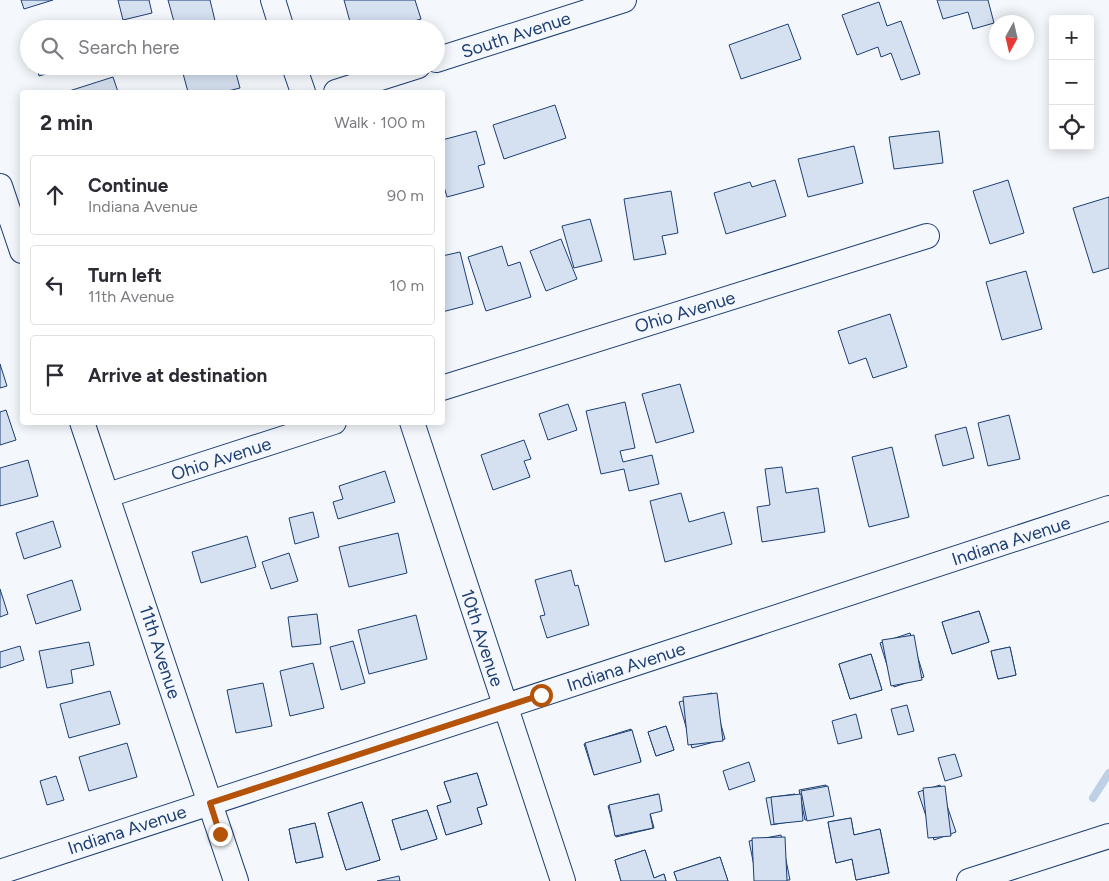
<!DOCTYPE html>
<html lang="en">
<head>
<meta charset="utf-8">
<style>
	:root { --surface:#fff; --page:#f7f7f7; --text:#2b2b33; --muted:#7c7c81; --line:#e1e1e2 }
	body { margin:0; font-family:Figtree,sans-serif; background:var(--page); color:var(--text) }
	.controls { position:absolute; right:15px; top:15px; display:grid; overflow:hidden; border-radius:5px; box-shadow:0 2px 12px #0003 }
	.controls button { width:45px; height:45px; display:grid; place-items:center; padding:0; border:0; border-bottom:1px solid var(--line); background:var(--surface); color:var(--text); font:25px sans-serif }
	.compass { position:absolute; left:989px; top:15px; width:45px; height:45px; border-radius:50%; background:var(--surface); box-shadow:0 2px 12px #0003; rotate:188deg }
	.stop { position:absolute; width:15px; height:15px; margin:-11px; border:4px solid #b45309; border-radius:50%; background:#fff }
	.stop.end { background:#b45309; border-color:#fff; box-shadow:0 1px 5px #0008 }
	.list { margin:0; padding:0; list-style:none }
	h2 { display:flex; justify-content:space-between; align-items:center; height:65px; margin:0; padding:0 20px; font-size:21px }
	h2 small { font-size:16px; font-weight:400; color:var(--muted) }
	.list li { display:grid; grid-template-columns:32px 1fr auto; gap:15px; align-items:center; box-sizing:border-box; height:80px; margin:0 10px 10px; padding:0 10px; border:1px solid var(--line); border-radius:5px }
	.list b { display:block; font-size:19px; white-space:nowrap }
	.list p { margin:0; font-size:16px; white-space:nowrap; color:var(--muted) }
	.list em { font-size:16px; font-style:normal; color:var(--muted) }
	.icon { flex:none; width:28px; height:28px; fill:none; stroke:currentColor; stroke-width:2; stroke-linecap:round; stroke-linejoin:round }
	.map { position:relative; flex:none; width:1109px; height:881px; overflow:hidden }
	.search { position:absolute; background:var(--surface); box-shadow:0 2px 12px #0003; left:20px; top:20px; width:425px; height:55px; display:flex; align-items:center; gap:12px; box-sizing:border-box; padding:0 18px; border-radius:28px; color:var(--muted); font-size:19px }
	.panel { position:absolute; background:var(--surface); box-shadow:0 2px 12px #0003; left:20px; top:90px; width:425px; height:335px; border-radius:5px }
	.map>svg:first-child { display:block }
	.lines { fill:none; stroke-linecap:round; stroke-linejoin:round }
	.stream { stroke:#bed0e5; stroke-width:8 }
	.building { fill:#d5e0f0; stroke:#1d3f73 }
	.minor-casing { stroke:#1d3f73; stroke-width:26 }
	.minor { stroke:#f4f7fb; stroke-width:24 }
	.route { stroke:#b45309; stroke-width:6 }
	.labels { text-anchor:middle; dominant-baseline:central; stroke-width:4; stroke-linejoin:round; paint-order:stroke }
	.street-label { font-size:18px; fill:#1d3f73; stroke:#f4f7fb }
</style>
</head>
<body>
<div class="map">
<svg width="1109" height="881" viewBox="0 0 1109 881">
	<rect width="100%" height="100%" fill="#f4f7fb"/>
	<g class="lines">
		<path class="stream" d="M1093,798L1109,773"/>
	</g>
	<g class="building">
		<path d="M21,0H53L24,9Z"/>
		<path d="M118,0H149L152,13L123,20Z"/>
		<path d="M168,0H210L217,29H176Z"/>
		<path d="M344,0H415L421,19L389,29H352Z"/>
		<path d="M937,0H988L994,23L973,29L968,12L943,19Z"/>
		<path d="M879,2L887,26L901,21L920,74L901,80L891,53L881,57L878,47L857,55L842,15Z"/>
		<path d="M788,24L801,59L741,79L729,45Z"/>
		<path d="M37,66H74L39,76Z"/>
		<path d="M181,66H234L240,88L224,92H188Z"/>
		<path d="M113,77L118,92H66Z"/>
		<path d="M555,105L566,138L504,159L493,125Z"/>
		<path d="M476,131L485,164L478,166L484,187L447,197L442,180V140Z"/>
		<path d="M939,131L943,163L894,169L889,137Z"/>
		<path d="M854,146L863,183L808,197L798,159Z"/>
		<path d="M775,180L786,216L726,234L714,193L750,182L752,187Z"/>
		<path d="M1008,180L1024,233L990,244L973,191Z"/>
		<path d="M671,191L678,233L662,236L666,254L634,260L624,199Z"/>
		<path d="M1109,197V268L1093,273L1073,208Z"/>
		<path d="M590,219L602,261L574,268L562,226Z"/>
		<path d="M561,239L577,279L546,291L530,251Z"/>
		<path d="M502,246L508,266L520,262L531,297L486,311L468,257Z"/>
		<path d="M460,252L473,304L442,312V256Z"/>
		<path d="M1026,271L1042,329L1002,340L986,282Z"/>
		<path d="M890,314L907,367L873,378L866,358L849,364L838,331Z"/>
		<path d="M0,364L7,386L0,388Z"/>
		<path d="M680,384L694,432L656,443L642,394Z"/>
		<path d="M625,402L635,448L620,451L623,462L652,455L659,484L629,491L624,469L601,474L586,411Z"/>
		<path d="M568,404L577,430L548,440L539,414Z"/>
		<path d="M6,410L16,440L0,445V412Z"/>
		<path d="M1009,415L1020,459L988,466L978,423Z"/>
		<path d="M966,427L974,458L943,466L935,435Z"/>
		<path d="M524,440L531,459L524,461L530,477L493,490L481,455Z"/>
		<path d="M892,447L909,517L869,527L852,457Z"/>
		<path d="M28,460L38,496L0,506V468Z"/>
		<path d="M782,467L786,493L818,488L825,532L762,542L757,507L770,505L765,469Z"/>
		<path d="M385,471L395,502L338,519L333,502L343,499L339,486Z"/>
		<path d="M681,493L689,522L724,512L732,544L665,562L650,501Z"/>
		<path d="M313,512L319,537L295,544L289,518Z"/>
		<path d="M53,521L61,547L24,559L16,533Z"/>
		<path d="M398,533L407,573L349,587L339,547Z"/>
		<path d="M247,536L256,567L201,583L192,552Z"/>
		<path d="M289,553L298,581L271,589L262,562Z"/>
		<path d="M571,570L575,586L578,585L589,625L547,638L540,616L545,615L535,580Z"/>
		<path d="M72,580L81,610L36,624L27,595Z"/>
		<path d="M0,589L8,614L0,617Z"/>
		<path d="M979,611L989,642L952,654L942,622Z"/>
		<path d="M979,611L989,642L952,654L942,622Z"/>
		<path d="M317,614L321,644L292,647L288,617Z"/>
		<path d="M416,615L427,659L369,674L358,630Z"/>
		<path d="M910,633L924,677L894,687L880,643Z"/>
		<path d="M914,635L922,680L891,686L882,640Z"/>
		<path d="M353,641L365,683L341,690L330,647Z"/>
		<path d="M89,642L94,665L71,670L73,683L47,688L39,651Z"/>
		<path d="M20,646L24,660L0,668V652Z"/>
		<path d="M1010,647L1016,675L998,679L991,651Z"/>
		<path d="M1010,647L1016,675L998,679L991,651Z"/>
		<path d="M871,654L882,690L850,699L839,664Z"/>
		<path d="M871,654L882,690L850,699L839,664Z"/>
		<path d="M313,663L324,708L290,716L280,671Z"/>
		<path d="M263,683L272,726L236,733L227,690Z"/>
		<path d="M110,691L120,724L69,738L60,704Z"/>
		<path d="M712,693L725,739L692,748L679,702Z"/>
		<path d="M717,693L723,741L688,745L683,697Z"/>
		<path d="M907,705L914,731L898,735L891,709Z"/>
		<path d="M856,714L862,738L838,744L832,721Z"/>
		<path d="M666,726L674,750L656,756L648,732Z"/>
		<path d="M666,726L674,750L656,756L648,732Z"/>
		<path d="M631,729L641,761L594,775L584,744Z"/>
		<path d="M632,730L641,762L594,775L585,743Z"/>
		<path d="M127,743L137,777L89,791L79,757Z"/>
		<path d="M955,754L962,776L945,781L938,758Z"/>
		<path d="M749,762L755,781L729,790L723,771Z"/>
		<path d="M477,773L487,805L477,808L482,824L446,835L437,806L451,802L444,782Z"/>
		<path d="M477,773L487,805L477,808L482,824L446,835L437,806L451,802L444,782Z"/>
		<path d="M56,776L64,800L47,805L40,781Z"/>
		<path d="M826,785L832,815L805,820L799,790Z"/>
		<path d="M940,785L956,832L934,840L918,792Z"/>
		<path d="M828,786L834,816L807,821L801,791Z"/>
		<path d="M945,786L951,836L928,838L923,788Z"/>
		<path d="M658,794L662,810L650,813L654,828L616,837L608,806Z"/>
		<path d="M659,794L662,811L650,814L653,828L615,836L609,805Z"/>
		<path d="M795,794L800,820L771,825L766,798Z"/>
		<path d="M801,794L803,821L774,824L771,797Z"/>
		<path d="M362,802L380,860L346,870L328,813Z"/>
		<path d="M362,802L380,860L346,870L328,813Z"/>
		<path d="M427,810L437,839L401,850L392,820Z"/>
		<path d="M427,810L437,839L401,850L392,820Z"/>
		<path d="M851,818L854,835L880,829L889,873L856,880L852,859L836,863L828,822Z"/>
		<path d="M851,818L854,835L880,829L889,873L856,880L852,859L836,863L828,822Z"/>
		<path d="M315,823L323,857L296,863L289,829Z"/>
		<path d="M315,823L323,857L296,863L289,829Z"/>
		<path d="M781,835L790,880L757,881L749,841Z"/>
		<path d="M785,837L787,881H754L752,838Z"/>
		<path d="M645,850L654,878L664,874L666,881H621L615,860Z"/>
		<path d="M645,850L654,878L664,874L666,881H621L615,860Z"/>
		<path d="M720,857L728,881H677L674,872Z"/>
		<path d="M720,857L728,881H677L674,872Z"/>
		<path d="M399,876L400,881H377Z"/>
	</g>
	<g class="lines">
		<g class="minor-casing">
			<g id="minor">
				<path d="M273,0L282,29"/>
				<path d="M436,60L624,0"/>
				<path d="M294,66L303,92"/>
				<path d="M336,92L418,66"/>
				<path d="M0,186L22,251"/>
				<path d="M442,388L927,236"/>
				<path d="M82,422L236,881"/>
				<path d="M412,422L563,881"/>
				<path d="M108,495L334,422"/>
				<path d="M0,872L1109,508"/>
				<path d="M969,881L1109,836"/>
			</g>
		</g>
		<use href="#minor" class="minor"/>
	</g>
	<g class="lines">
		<path class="route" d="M220,834L210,803L541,695"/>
	</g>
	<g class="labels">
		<g class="street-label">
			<text transform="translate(516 35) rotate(-18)">South Avenue</text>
			<text transform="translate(685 312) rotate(-17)">Ohio Avenue</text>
			<text transform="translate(221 459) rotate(-18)">Ohio Avenue</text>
			<text transform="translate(1011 541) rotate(-18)">Indiana Avenue</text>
			<text transform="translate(482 638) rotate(72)">10th Avenue</text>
			<text transform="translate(160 652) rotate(72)">11th Avenue</text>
			<text transform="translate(626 667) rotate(-18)">Indiana Avenue</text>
			<text transform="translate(127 830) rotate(-18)">Indiana Avenue</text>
		</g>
	</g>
</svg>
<div class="controls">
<button>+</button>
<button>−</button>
<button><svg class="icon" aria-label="locate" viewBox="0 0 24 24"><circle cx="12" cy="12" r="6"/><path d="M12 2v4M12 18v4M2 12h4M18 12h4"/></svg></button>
</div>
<svg class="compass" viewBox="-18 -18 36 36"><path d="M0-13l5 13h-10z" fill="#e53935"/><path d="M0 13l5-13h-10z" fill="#7c7c81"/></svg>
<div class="stop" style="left:541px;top:695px"></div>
<div class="stop end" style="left:220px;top:834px"></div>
<div class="search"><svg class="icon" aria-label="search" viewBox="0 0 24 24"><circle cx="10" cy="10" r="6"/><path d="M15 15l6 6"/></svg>Search here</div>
<section class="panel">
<h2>2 min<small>Walk · 100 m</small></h2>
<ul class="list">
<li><svg class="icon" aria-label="ahead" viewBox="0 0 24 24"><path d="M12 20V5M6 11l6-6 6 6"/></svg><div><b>Continue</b><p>Indiana Avenue</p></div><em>90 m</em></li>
<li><svg class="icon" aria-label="left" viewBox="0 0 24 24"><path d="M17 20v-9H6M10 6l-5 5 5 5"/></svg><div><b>Turn left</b><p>11th Avenue</p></div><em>10 m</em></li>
<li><svg class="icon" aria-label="arrive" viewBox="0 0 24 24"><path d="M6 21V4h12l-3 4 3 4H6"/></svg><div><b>Arrive at destination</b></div></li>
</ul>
</section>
</div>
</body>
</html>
